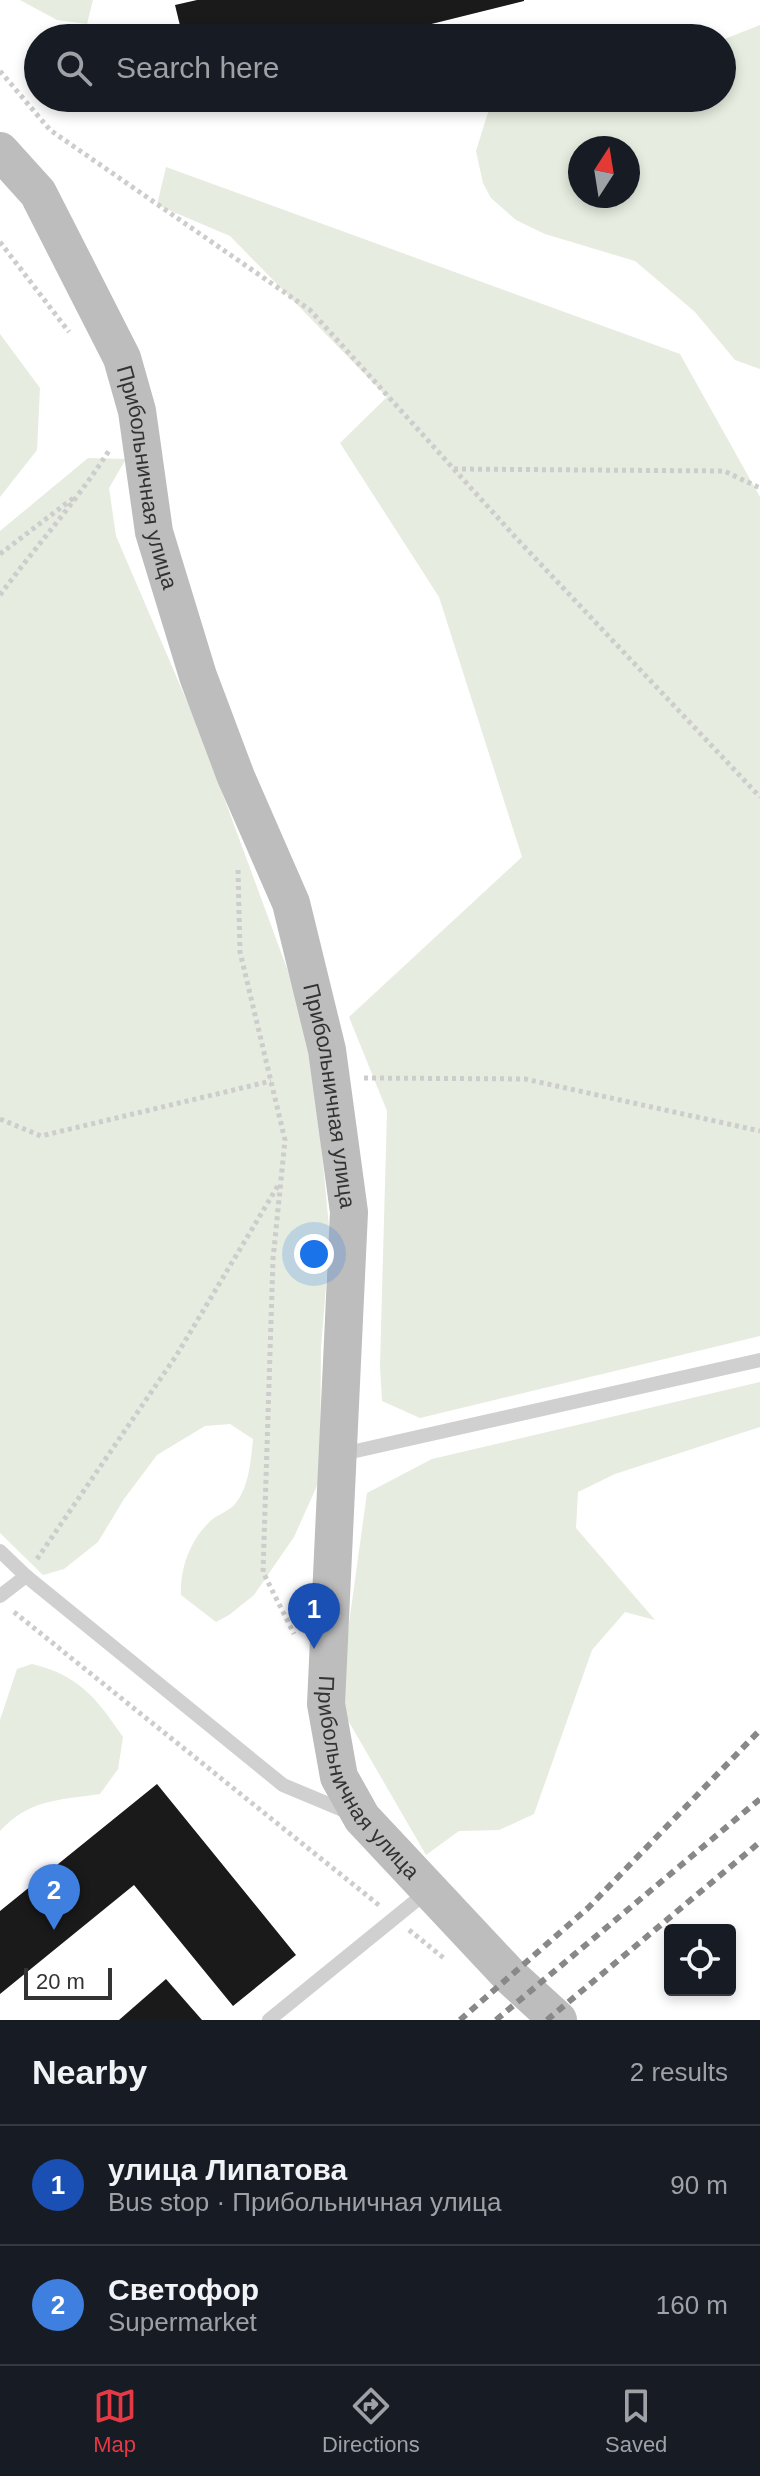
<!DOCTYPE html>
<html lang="en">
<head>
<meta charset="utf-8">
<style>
	:root { --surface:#171b24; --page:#20242c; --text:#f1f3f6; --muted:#9ea1a6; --line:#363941; --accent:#e63946 }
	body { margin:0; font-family:Helvetica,sans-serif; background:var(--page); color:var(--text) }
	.controls { position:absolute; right:24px; bottom:24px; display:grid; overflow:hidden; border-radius:8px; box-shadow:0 4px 12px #0003 }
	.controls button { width:72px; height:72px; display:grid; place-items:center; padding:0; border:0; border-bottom:2px solid var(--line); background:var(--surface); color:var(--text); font:40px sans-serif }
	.compass { position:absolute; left:568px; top:136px; width:72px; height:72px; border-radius:50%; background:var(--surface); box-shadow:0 4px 12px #0003; rotate:12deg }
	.scale { position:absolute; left:24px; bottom:20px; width:88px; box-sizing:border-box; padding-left:8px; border:4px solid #333; border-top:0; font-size:22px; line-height:28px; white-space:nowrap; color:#333; -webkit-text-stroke:6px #fff; paint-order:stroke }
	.you { position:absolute; left:314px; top:1254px; width:28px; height:28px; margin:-20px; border:6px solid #fff; border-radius:50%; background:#1a73e8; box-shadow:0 0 0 12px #1a73e833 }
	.badge { display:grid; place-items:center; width:52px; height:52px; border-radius:50%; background:var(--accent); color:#fff; font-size:26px; font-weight:700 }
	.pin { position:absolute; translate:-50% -66px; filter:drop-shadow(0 2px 4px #0008) }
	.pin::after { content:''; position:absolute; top:42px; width:28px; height:24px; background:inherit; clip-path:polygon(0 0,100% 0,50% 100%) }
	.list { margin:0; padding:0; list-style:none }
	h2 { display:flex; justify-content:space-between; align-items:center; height:104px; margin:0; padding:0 32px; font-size:34px }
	h2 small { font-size:26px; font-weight:400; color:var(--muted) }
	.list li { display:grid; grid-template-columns:52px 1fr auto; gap:24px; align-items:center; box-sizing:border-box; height:120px; padding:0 32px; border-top:2px solid var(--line) }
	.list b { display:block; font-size:30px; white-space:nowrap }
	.list p { margin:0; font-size:26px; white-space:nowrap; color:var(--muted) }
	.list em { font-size:26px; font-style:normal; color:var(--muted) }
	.icon { flex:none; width:44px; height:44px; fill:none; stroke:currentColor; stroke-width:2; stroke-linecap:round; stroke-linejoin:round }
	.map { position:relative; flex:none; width:760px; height:2020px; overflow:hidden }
	.search { position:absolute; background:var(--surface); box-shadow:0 4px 12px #0003; left:24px; right:24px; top:24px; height:88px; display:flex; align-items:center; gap:20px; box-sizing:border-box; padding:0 28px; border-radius:44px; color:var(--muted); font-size:30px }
	.sheet { height:344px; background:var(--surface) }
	nav { display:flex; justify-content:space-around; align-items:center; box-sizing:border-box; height:112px; border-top:2px solid var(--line); background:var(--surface); font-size:22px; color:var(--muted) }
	nav a { display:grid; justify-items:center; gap:4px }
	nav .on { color:var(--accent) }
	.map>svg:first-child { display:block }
	.green { fill:#e6ecdf; fill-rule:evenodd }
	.building { fill:#1a1a1a }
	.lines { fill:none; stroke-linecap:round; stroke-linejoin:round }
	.path { stroke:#cdcdcd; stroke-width:5; stroke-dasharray:4 4; stroke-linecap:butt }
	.lane { stroke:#d0d0d0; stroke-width:14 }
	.secondary { stroke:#bdbdbd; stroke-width:38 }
	.rail { stroke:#888; stroke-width:6; stroke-dasharray:8 6; stroke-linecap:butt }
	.labels { text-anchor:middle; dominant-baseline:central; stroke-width:8; stroke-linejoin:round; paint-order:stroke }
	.street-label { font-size:22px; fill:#333; stroke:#fff }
</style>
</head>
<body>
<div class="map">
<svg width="760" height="2020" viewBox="0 0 760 2020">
	<rect width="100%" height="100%" fill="#fff"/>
	<g class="green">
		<path d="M20,0H93L87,24L57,20Z"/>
		<path d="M760,25V369L735,360L695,312L635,261L545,234L516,220L491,198L483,183L476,151L490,106L499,98H722V40ZM580,148H628V196H580Z"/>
		<path d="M166,167L680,354L760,497V1336L420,1418L382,1401L380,1366L387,1111L349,1017L522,857L439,597L340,443L387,397L230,236L157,205Z"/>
		<path d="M0,334L40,388L37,450L0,497Z"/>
		<path d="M88,458L126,459L109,488L116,536L198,727L310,1031L330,1237L321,1348L320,1479L294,1537L254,1595L229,1615L216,1622L181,1595C180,1567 191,1537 214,1518C220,1514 230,1510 235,1504C249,1488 251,1460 253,1439L230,1424L205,1426L157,1455L124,1499L98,1542L64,1569L43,1575L0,1533V531Z"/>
		<path d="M760,1382V1427L615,1474L578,1492L576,1528L655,1620L625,1612L592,1650L534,1814L499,1830L459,1831L426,1855L338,1703L367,1493L432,1459Z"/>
		<path d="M32,1664C79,1675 97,1699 123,1737L118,1769L100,1794C60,1800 29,1799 0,1831V1720L17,1669Z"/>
	</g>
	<g class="building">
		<path d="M197,0H524V1L375,38H183L175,5Z"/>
		<path d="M157,1784L296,1955L233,2006L134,1885L0,1994V1911Z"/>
		<path d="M166,1979L202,2020H119Z"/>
	</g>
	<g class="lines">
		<g class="path">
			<path d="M0,71L50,130L310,310L518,540L760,797"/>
			<path d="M0,242L69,332"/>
			<path d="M454,469L724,471L760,488"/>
			<path d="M0,554L76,496"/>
			<path d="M0,595C36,546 77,501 110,449"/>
			<path d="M238,870L240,952L285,1140L273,1259L263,1572L294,1634"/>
			<path d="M364,1078L525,1079L760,1131"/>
			<path d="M0,1119L41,1136L271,1081"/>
			<path d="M37,1559L176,1356L279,1184"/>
			<path d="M14,1612L380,1906"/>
			<path d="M409,1930L445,1959"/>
		</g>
		<g class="lane">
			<path d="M338,1455L760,1360"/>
			<path d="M0,1551L26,1576L283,1785L350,1813"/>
			<path d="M0,1596L26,1576"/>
			<path d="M269,2020L429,1890"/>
		</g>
		<path class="secondary" id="s1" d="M0,151L38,193L122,358L137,411L154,532L198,676L236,777L291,903L327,1050L349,1212L326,1704L339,1777L362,1818L511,1977L558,2020"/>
		<g class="rail">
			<path d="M460,2020L588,1908L760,1730"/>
			<path d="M496,2020L760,1799"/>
			<path d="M547,2020L760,1842"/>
		</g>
	</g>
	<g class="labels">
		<g class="street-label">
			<text stroke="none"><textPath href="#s1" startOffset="364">Прибольничная улица</textPath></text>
			<text stroke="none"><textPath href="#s1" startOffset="1012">Прибольничная улица</textPath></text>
			<text stroke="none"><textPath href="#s1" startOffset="1708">Прибольничная улица</textPath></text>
		</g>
	</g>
</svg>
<div class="controls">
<button><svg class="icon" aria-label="locate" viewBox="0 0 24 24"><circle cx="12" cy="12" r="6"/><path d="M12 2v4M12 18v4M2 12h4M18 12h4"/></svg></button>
</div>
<svg class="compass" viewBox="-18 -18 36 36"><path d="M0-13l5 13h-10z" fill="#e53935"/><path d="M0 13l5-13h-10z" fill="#9ea1a6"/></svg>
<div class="scale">20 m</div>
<div class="you"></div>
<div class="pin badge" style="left:314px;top:1649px;background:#1a4fb4">1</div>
<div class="pin badge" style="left:54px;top:1930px;background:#3f7fe0">2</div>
<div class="search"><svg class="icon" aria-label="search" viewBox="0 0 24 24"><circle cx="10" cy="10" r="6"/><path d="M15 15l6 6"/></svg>Search here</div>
</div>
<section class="sheet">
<h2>Nearby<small>2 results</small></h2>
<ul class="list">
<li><span class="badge" style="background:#1a4fb4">1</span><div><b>улица Липатова</b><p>Bus stop · Прибольничная улица</p></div><em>90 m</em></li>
<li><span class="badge" style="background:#3f7fe0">2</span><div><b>Светофор</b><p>Supermarket</p></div><em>160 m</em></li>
</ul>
</section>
<nav>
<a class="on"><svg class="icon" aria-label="map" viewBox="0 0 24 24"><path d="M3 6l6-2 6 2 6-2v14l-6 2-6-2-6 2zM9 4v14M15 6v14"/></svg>Map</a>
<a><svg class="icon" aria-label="directions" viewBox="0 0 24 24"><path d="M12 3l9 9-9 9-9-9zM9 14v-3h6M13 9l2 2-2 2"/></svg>Directions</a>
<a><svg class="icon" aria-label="saved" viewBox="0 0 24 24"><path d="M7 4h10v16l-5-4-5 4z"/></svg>Saved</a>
</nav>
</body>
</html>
